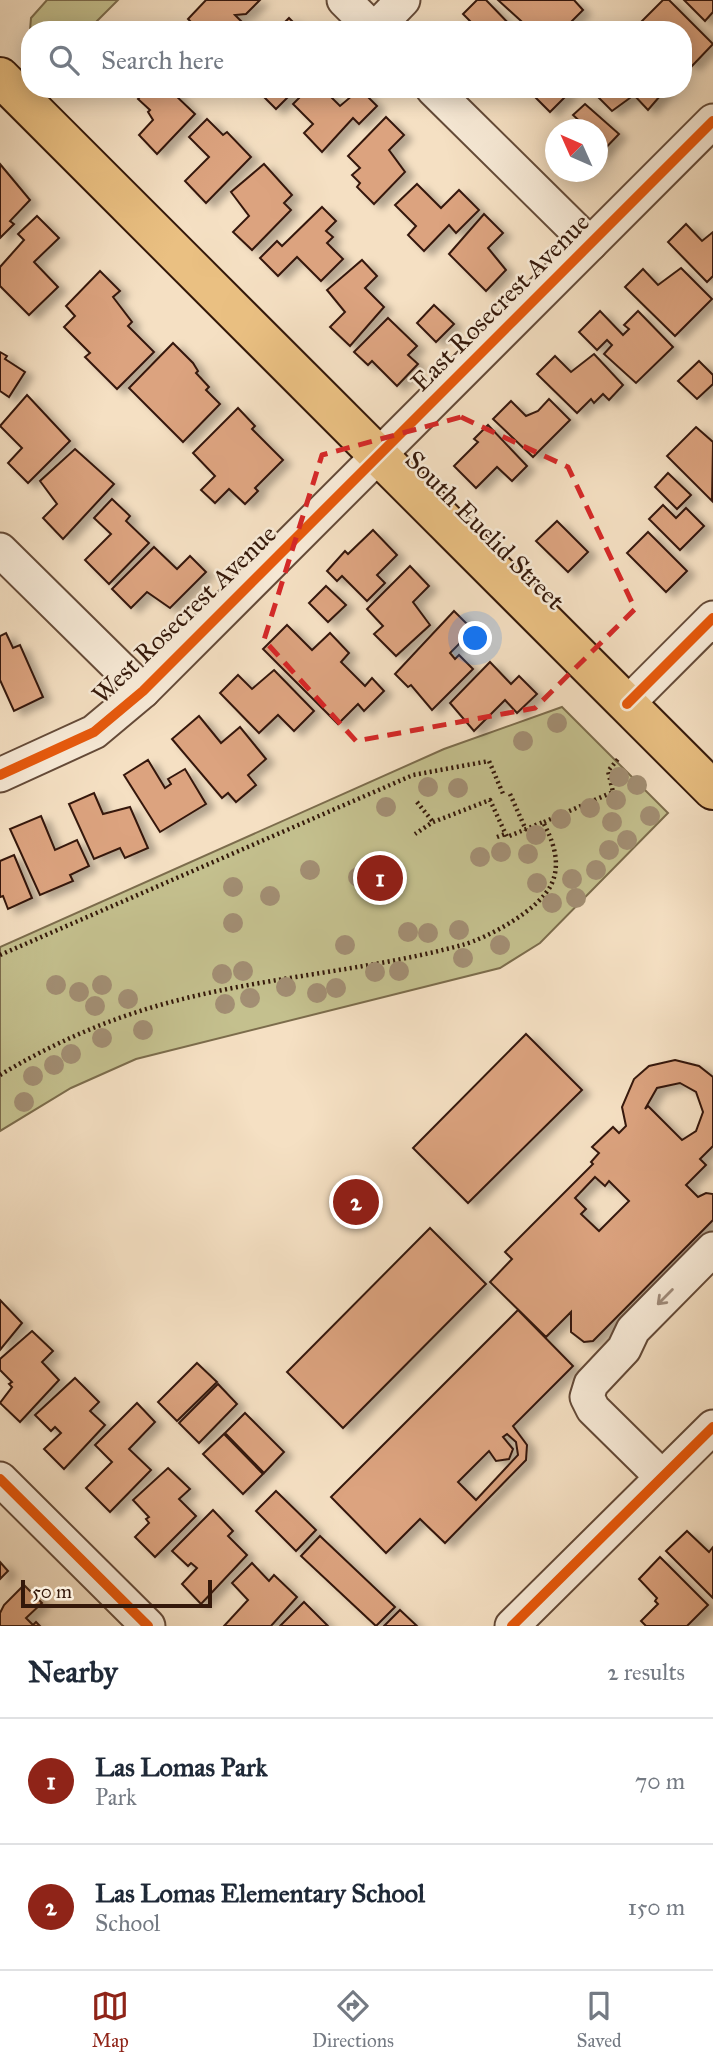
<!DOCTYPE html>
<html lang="en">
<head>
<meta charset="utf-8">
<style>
	:root { --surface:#fff; --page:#f6f6f7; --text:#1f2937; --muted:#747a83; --line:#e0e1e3; --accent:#8f2418 }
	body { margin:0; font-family:"IM FELL Great Primer",serif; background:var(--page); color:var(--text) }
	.compass { position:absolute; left:545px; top:119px; width:63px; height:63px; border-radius:50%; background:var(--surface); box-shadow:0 4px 18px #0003; rotate:315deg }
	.scale { position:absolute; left:21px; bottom:18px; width:191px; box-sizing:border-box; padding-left:7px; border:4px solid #34180a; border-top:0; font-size:19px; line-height:24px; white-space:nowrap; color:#34180a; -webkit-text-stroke:5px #f8ebd8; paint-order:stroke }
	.you { position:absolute; left:476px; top:639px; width:24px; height:24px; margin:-18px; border:5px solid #fff; border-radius:50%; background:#1a73e8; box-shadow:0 0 0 10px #1a73e833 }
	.badge { display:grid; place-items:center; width:46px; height:46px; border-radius:50%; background:var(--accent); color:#fff; font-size:23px; font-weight:700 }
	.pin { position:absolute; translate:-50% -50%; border:4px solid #fff; box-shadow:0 2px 7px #0006 }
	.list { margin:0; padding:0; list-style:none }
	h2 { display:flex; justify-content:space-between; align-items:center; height:91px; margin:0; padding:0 28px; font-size:30px }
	h2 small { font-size:23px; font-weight:400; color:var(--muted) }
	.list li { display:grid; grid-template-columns:46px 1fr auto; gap:21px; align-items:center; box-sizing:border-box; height:126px; padding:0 28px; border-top:2px solid var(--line) }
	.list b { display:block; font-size:26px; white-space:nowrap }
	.list p { margin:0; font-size:23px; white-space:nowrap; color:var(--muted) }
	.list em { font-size:23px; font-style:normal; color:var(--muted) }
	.icon { flex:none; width:38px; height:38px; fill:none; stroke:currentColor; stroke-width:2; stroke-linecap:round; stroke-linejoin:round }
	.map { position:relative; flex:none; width:713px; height:1626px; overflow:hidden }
	.search { position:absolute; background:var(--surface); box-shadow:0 4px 18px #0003; left:21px; right:21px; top:21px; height:77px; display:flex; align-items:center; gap:18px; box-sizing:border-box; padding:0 24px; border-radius:28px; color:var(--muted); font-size:26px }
	.sheet { height:343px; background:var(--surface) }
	nav { display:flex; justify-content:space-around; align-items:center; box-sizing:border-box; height:98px; border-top:2px solid var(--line); background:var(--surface); font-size:19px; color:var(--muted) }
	nav a { display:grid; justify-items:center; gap:4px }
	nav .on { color:var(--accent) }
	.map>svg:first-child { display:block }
	.green { fill:#c4c08e; stroke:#7c6c4c; stroke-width:2 }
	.building { fill:#dca37f; stroke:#34180a; stroke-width:2; fill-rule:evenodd; filter:url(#shadow) }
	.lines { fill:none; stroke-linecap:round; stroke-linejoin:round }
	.minor-casing { stroke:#644a38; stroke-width:37 }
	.major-casing { stroke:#34180a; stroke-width:42 }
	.path { stroke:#34180a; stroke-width:4.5; stroke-dasharray:2 3.5; stroke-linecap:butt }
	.minor { stroke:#f8ebd8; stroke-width:33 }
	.major { stroke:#eac082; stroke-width:38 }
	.cycleway-casing { stroke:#f8ebd8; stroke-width:15 }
	.cycleway { stroke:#e8590c; stroke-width:10 }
	.tree { fill:#a28e73 }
	.oneway { stroke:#a08c7b }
	.marked { fill:none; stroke:#d62828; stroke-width:5; stroke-dasharray:14 9; stroke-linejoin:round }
	.labels { text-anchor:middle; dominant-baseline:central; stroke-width:5; stroke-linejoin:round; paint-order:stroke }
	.street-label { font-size:26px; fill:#34180a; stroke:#f8ebd8 }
</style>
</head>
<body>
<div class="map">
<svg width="713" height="1626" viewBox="0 0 713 1626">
	<defs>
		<filter id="shadow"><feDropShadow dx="8" dy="4.5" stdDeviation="3.5" flood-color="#0004"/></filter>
	</defs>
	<rect width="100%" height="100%" fill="#f5e0c3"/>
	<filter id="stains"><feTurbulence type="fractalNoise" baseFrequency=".00286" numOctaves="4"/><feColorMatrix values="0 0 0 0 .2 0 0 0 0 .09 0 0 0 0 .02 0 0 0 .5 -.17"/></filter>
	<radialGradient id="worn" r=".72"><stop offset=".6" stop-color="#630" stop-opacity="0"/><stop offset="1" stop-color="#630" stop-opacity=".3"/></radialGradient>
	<g class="green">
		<path d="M47,0H118L88,30H30L31,18Z"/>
		<path d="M562,707L668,813L540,943L500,968L136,1059L71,1088L0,1131V947L444,749Z"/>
	</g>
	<g class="building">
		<path d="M206,0H260L246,14L235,15L250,30H199L188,19Z"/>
		<path d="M477,0H486L515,30H472L475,26L463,14Z"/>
		<path d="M498,0H574L583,10L563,30H531Z"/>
		<path d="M663,0H669L713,44L692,66L683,57V30H633Z"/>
		<path d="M684,0H713V12L705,21Z"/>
		<path d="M289,18L301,30H277Z"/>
		<path d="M148,89H178L174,94L195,114L157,154L139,135L153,120L148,112L150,110L138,99Z"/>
		<path d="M256,89H296L276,109Z"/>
		<path d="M308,89H323L340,106L360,89L377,106L359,124L353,118L322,152L304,133L313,124L293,104Z"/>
		<path d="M537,89H563L568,94L550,112L532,94Z"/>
		<path d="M666,89L648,110L634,95L612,111L591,90Z"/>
		<path d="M585,104L619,134L598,156V130H580L584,125L573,115Z"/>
		<path d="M386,117L404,135L389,150L405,172L374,204L357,187L360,183L352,175L360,168L348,156Z"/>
		<path d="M207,119L223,135L227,132L251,157L206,203L185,181L209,157L189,137Z"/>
		<path d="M0,164L30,200L10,221L14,224L0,238Z"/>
		<path d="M264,164L292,195L284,203L291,210L252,250L233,232L249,216L231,192Z"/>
		<path d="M417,184L441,208L459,190L479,210L456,233L449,225L424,251L408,235L416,226L395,205Z"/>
		<path d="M322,207L336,221L326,231L333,237L327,243L343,259L321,281L297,257L278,276L260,258L277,241L282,246Z"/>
		<path d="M484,214L503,233L488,248L506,270L486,291L449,254Z"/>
		<path d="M37,216L59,238L34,262L58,287L29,315L0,286V267L24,240L18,234Z"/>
		<path d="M686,224L702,241L713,232V276L707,282L668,242Z"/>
		<path d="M362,260L377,276L365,288L384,307L350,346L330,327L345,312L327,290Z"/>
		<path d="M681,268L712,299L675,336L625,287L643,269L658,285Z"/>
		<path d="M100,271L120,291L113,297L132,322L128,326L154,352L117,389L85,357L90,353L64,327L75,316L66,306Z"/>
		<path d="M434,305L454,324L436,342L417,323Z"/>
		<path d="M600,311L623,335L629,329L624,325L638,311L673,347L636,383L604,354L612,345L607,340L597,350L579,332Z"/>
		<path d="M388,318L417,346L408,355L418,364L397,386L372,361L368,365L354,352Z"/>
		<path d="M173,343L193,363L198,371L196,373L209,387L206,390L220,404L183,442L129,388Z"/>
		<path d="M0,352L7,356L5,359L25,372L9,397L0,391Z"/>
		<path d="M594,354L623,385L609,400L603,394L594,403L591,399L577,413L537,374L555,356L571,372Z"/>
		<path d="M699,361L713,375V384L697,399L678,381Z"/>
		<path d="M27,395L70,441L28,483L8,463L22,448L0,426Z"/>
		<path d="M549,399L570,420L533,457L493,419L511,401L526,416L538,411Z"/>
		<path d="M238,408L255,426L252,429L283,460L255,488L258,491L245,504L229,489L215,503L201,490L215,476L193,453Z"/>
		<path d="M488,425L527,466L512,481L497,467L476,488L454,466L478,442L474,439Z"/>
		<path d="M696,427L713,442L712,501L667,456Z"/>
		<path d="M75,449L114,484L63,539L43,518L57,504L40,481Z"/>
		<path d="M668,473L691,495L677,509L655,487Z"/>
		<path d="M112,499L130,516L126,521L149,543L109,584L85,560L111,534L94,518Z"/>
		<path d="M663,505L676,518L686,508L704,526L680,550L649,519Z"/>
		<path d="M557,521L588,552L568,572L536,541Z"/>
		<path d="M373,530L397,555L377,575L385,583L367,601L342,576L337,581L327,571L345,551L348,554Z"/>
		<path d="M648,532L687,571L666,592L627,553Z"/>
		<path d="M154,547L177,569L190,556L206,572L170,608L147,592L131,608L112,589Z"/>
		<path d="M410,566L429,586L413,602L430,625L396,656L374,634L383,626L367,609Z"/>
		<path d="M326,586L346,605L328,622L309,603Z"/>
		<path d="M454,611L473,630L450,653L455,659L459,655L473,669L432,710L411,685L408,687L395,674Z"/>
		<path d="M287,625L312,650L330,633L349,653L341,662L365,686L372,678L384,691L364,711L358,704L338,724L263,649Z"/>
		<path d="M6,633L13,648L20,645L43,697L14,711L0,680V636Z"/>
		<path d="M490,662L511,684L519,676L537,694L517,713L505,700L474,731L450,703Z"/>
		<path d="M274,670L314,711L294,731L278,715L259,733L220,693L238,675L252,689Z"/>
		<path d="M199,716L221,743L240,727L266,759L248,775L256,785L236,802L228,793L222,798L172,739Z"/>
		<path d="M148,760L165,788L171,784L168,779L185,769L206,804L160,832L124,775Z"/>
		<path d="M94,793L103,814L130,807L148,848L125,858L120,848L94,859L69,804Z"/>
		<path d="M41,816L55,850L77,840L89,866L70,875L73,881L40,895L10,829Z"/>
		<path d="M14,855L32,898L8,909L3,896L0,897V861Z"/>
		<path d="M526,1034L582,1090L468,1203L413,1148Z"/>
		<path d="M675,1060L699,1066L713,1077V1146L700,1159L706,1165L686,1185L698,1197L706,1193L713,1194V1220L593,1341L584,1342L571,1332V1312L546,1337L490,1282L512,1259L505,1252L593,1164L591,1162L599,1153L592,1147L613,1127L619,1133L626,1126L622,1107L634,1079L649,1066ZM680,1083L696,1092L703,1112L696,1131L682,1140L648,1106L645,1109L657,1088ZM595,1177L605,1186L609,1181L629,1201L599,1231L581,1214L586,1209L575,1198Z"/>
		<path d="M430,1228L486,1284L343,1428L287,1372Z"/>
		<path d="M0,1300L22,1323L0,1350Z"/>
		<path d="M518,1310L573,1366L513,1426L527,1445L526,1460L445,1543L420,1519L386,1553L331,1497ZM507,1434L516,1442L518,1455L476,1500L458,1482L489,1451L496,1461L509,1459L513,1449L503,1437Z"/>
		<path d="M32,1331L53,1351L42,1362L59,1380L20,1422L0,1403L12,1387L9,1384L12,1382L0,1370V1359Z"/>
		<path d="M197,1363L217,1382L177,1421L158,1402Z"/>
		<path d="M75,1378L99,1402L90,1411L105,1425L64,1469L44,1449L61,1433L55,1427L51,1431L35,1415Z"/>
		<path d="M218,1384L237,1404L199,1443L179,1423Z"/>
		<path d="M137,1403L155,1422L129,1449L151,1470L110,1512L86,1488L112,1462L95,1445Z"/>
		<path d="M245,1413L284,1452L264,1473L225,1433Z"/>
		<path d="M224,1434L263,1474L243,1494L203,1454Z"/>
		<path d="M168,1468L190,1489L179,1499L196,1516L155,1557L135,1537L149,1523L146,1519L149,1517L133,1500Z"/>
		<path d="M276,1491L316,1530L296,1551L256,1511Z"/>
		<path d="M213,1510L233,1531L228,1536L247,1555L201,1604L182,1584L197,1568L191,1563L188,1566L172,1551Z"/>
		<path d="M687,1531L709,1552L713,1547V1598L666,1551Z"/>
		<path d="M320,1536L395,1607L376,1626L301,1556Z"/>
		<path d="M660,1557L708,1605L687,1626H646L641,1621L658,1604L655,1601L657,1598L639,1579Z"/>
		<path d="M0,1562L8,1571L0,1579Z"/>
		<path d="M252,1563L269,1581L274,1575L297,1597L271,1626H224L248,1600L232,1583Z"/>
		<path d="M24,1585L42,1603L26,1618L33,1625L36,1622L40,1626H0V1613L4,1605Z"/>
		<path d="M304,1602L328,1626H280Z"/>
		<path d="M400,1610L417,1626H384Z"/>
	</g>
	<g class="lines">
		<g class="minor-casing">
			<g id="minor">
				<path d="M344,0L374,30"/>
				<path d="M374,30L403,0"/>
				<path d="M433,89L590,244"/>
				<path d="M0,550L143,691"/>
				<path d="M627,704L713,618"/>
				<path d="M0,775L94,732L143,691L713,121"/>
				<path d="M662,1477L593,1409L587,1397L591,1384L624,1349L633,1330L713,1249"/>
				<path d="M0,1479L148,1626"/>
				<path d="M512,1626L713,1427"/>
			</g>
		</g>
		<g class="major-casing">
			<path id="major" d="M0,77L713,790"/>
		</g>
		<g class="path">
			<path d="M510,794L526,830"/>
			<path d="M417,802L433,822"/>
			<path d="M544,822L613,792L608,771L618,759"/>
			<path d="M497,837L505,834"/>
			<path d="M0,955L413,775L489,761L504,796"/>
			<path d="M0,1075C50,1045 103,1021 160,1005C258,977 363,972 462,945C488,938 541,909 552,883C561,862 553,841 543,822L507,837L490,800L433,822L415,834"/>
		</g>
		<use href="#minor" class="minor"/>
		<use href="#major" class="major"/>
		<g class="cycleway-casing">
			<g id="cycleway">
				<path d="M627,704L713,618"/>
				<path d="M0,775L94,732L143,691L713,121"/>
				<path d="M0,1479L148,1626"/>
				<path d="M512,1626L713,1427"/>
			</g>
		</g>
		<use href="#cycleway" class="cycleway"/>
	</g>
	<g class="tree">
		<circle cx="557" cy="723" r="10"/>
		<circle cx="523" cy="741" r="10"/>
		<circle cx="619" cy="777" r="10"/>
		<circle cx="637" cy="785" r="10"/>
		<circle cx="428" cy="787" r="10"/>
		<circle cx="458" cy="788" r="10"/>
		<circle cx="616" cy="800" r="10"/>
		<circle cx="386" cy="807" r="10"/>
		<circle cx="590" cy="808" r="10"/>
		<circle cx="650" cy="816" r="10"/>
		<circle cx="561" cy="819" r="10"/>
		<circle cx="612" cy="822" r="10"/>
		<circle cx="536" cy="835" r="10"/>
		<circle cx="627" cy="840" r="10"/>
		<circle cx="609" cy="850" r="10"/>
		<circle cx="501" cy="852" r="10"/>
		<circle cx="528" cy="854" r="10"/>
		<circle cx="480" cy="857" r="10"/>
		<circle cx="310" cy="870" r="10"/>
		<circle cx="596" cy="870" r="10"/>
		<circle cx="358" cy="877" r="10"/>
		<circle cx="572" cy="879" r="10"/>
		<circle cx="537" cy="883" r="10"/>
		<circle cx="233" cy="887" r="10"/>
		<circle cx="270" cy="896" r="10"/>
		<circle cx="576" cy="898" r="10"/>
		<circle cx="552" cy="903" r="10"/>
		<circle cx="233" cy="923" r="10"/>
		<circle cx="459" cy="930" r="10"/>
		<circle cx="408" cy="932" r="10"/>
		<circle cx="428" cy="933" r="10"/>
		<circle cx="345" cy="945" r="10"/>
		<circle cx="500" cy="945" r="10"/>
		<circle cx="463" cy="958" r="10"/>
		<circle cx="243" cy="971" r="10"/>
		<circle cx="399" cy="971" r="10"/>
		<circle cx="375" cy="972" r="10"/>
		<circle cx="222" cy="974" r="10"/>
		<circle cx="56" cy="985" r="10"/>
		<circle cx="102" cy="985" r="10"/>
		<circle cx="286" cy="987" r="10"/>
		<circle cx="336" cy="988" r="10"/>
		<circle cx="79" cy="992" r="10"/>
		<circle cx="317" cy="993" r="10"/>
		<circle cx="250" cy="998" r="10"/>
		<circle cx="128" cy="999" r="10"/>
		<circle cx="225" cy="1004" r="10"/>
		<circle cx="95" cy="1006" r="10"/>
		<circle cx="143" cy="1030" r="10"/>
		<circle cx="102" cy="1038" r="10"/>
		<circle cx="71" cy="1054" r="10"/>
		<circle cx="54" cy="1065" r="10"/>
		<circle cx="33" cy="1076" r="10"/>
		<circle cx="24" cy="1102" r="10"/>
	</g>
	<defs><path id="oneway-shaft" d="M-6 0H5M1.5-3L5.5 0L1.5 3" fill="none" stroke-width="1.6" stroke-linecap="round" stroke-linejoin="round" transform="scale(1.75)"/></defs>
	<use class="oneway" href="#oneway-shaft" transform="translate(665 1297) rotate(135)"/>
	<path class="marked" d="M461,417L568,467L635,609L535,708L356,741L264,640L322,455Z"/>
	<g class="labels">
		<g class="street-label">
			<text transform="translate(500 302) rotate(-45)">East Rosecrest Avenue</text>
			<text transform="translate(485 530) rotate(45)">South Euclid Street</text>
			<text transform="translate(184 614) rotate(-44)">West Rosecrest Avenue</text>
		</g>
	</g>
	<rect width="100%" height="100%" filter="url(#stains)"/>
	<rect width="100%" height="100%" fill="url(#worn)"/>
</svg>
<svg class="compass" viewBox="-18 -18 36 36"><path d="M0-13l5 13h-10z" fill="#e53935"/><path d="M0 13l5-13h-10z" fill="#747a83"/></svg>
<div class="scale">50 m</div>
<div class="you"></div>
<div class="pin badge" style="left:380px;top:878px">1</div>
<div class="pin badge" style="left:356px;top:1202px">2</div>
<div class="search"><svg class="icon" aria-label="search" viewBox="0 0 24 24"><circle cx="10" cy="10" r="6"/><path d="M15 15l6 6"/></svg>Search here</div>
</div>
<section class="sheet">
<h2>Nearby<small>2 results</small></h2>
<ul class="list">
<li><span class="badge">1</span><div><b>Las Lomas Park</b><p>Park</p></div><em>70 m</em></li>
<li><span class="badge">2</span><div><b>Las Lomas Elementary School</b><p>School</p></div><em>150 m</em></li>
</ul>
</section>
<nav>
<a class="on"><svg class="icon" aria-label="map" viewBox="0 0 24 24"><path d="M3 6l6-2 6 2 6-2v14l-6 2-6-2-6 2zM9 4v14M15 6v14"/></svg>Map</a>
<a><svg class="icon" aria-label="directions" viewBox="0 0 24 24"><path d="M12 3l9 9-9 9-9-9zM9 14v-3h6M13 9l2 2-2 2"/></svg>Directions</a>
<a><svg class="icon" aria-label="saved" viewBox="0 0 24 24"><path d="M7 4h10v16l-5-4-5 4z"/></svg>Saved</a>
</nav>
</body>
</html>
